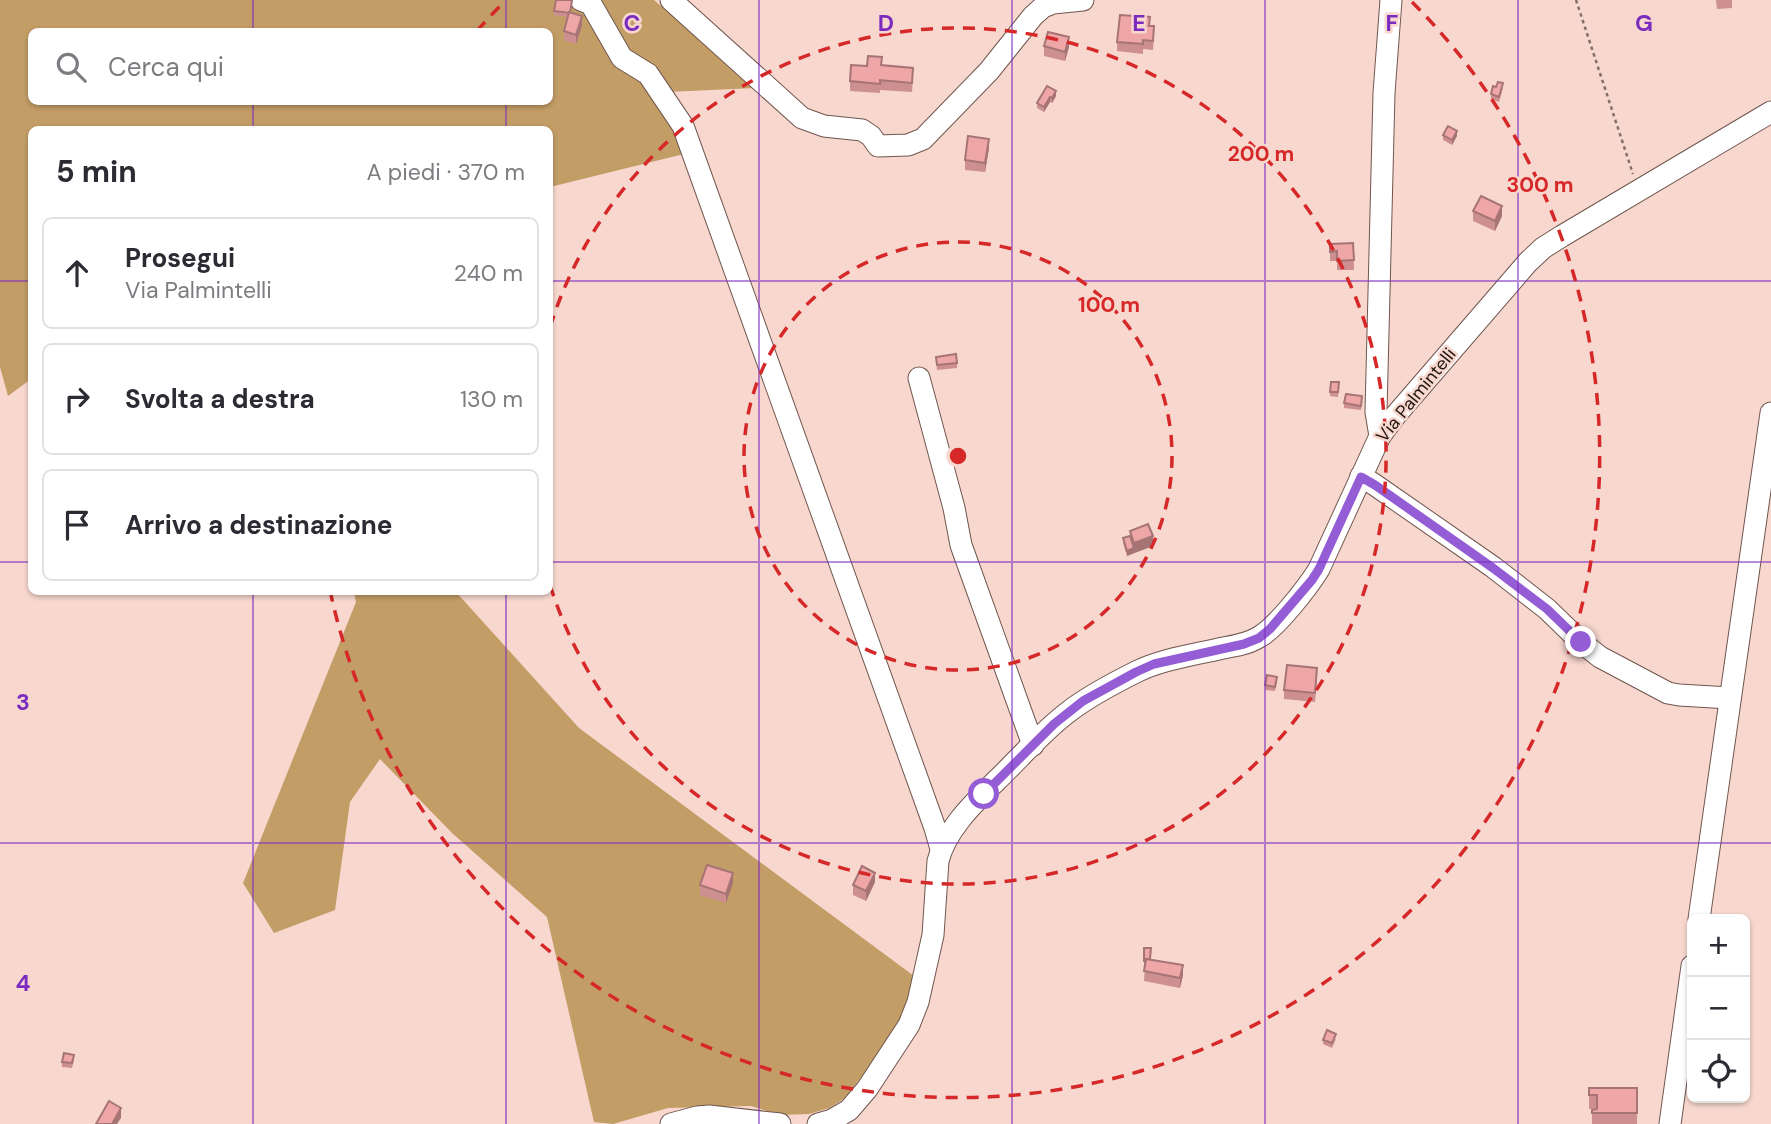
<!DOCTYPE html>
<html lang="it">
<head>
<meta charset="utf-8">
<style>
	:root { --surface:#fff; --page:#f7f7f7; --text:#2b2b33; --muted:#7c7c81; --line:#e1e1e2 }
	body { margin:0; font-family:"DM Sans",sans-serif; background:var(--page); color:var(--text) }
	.controls { position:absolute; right:21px; bottom:21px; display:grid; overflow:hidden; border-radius:10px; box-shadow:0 2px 5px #0004 }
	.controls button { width:63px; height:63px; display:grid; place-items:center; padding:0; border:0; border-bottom:2px solid var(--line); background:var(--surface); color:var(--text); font:35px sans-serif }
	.stop { position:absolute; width:21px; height:21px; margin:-16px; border:5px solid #945dd6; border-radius:50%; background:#fff }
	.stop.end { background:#945dd6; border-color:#fff; box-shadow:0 2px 7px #0008 }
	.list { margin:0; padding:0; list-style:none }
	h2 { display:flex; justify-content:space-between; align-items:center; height:91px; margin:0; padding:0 28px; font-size:30px }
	h2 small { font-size:23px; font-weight:400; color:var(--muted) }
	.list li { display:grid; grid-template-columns:46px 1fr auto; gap:21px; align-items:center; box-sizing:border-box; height:112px; margin:0 14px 14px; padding:0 14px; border:2px solid var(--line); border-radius:10px }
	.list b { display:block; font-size:26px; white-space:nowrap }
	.list p { margin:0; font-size:23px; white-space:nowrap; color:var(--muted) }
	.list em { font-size:23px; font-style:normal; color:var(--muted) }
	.icon { flex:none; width:38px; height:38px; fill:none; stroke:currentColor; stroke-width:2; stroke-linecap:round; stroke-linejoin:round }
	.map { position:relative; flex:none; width:1771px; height:1124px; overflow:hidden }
	.search { position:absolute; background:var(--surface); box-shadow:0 2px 5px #0004; left:28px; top:28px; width:525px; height:77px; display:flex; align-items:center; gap:18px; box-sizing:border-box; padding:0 24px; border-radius:10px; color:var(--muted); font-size:26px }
	.panel { position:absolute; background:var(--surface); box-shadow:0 2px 5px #0004; left:28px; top:126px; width:525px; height:469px; border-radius:10px }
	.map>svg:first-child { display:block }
	.forest { fill:#c39d66; fill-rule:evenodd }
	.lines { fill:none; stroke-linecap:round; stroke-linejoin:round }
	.minor-casing { stroke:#70564e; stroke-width:23 }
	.path { stroke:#836f69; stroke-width:2.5; stroke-dasharray:3.5 3.5; stroke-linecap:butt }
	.minor { stroke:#fff; stroke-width:21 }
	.wall { fill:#cd8f90 }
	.shaded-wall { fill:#a77475 }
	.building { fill:#eea6a7; stroke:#a77475; stroke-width:2 }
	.route { stroke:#945dd6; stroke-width:9 }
	.grid { fill:none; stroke:#7b2cbf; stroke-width:2; stroke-opacity:0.55 }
	.ring { fill:none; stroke:#d62828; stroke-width:3.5; stroke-dasharray:12 9 }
	.labels { text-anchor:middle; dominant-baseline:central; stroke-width:5; stroke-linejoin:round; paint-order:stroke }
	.street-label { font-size:18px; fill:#211713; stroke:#f7d7ce }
	.grid-label { font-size:23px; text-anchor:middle; font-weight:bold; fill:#7b2cbf; stroke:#f7d7ce; stroke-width:5; stroke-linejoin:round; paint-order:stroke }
	.centre { fill:#d62828; stroke:#f7d7ce; stroke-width:3.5 }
	.ring-label { font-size:21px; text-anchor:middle; font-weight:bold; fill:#d62828; stroke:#f7d7ce; stroke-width:5; stroke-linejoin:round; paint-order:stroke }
</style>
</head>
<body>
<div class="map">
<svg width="1771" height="1124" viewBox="0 0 1771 1124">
	<rect width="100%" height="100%" fill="#f7d7ce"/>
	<g class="forest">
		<path d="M0,0H654L755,88L667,92L696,151L550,187V130H32L31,379L8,396L0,367ZM32,32H550V102H32Z"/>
		<path d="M354,592H456L579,728L914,976L907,1011L888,1043L845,1098L829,1108L809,1114L780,1115L751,1106L668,1108L613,1124L594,1122L547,917L452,833L380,759L350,802L335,910L274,933L243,883L356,602Z"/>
	</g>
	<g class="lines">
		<g class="minor-casing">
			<g id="minor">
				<path d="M581,0L591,4L622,58L648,74L683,126L935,828L941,849"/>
				<path d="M671,0L802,118L824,126L862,130L871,136L878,146L908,145L923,139L989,71L1033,16L1043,7L1053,3L1083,0"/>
				<path d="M919,378L954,508L961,545L1033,745"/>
				<path d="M1380,436L1376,412L1384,93L1391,0"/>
				<path d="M1361,476L1375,485L1493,567L1547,609L1581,642L1600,657L1668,693L1679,695L1730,698"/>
				<path d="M1699,919L1771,413"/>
				<path d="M671,1124L697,1117L709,1116L780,1124"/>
				<path d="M818,1124L832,1120L849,1110L867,1089L909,1025L918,1002L933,935L938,861C946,829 974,803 997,780C1020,758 1041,733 1067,713C1087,697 1112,684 1136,672C1162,659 1194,655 1223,648C1235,646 1248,644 1259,637C1276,628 1308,587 1319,569L1380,436L1395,416L1528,262L1543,248L1562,236L1771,112"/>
				<path d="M1670,1124L1692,966"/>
			</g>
		</g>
		<path class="path" d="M1576,0L1633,174"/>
		<use href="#minor" class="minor"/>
	</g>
	<g class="wall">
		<path d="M1716,0H1732V8L1717,9Z"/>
		<path d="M572,5L571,13L582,26L576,44L564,40V31L568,17L554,15V11Z"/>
		<path d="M1150,26L1154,36L1153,50L1143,49V54L1117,51V42Z"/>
		<path d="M1044,46L1069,47L1065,61L1044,56Z"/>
		<path d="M882,65L913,77L912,92L880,90V93L850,91V81L867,66Z"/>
		<path d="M1047,86L1056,96L1052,103L1050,102L1044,112L1037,108V103Z"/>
		<path d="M1503,88L1499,102L1491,99V94Z"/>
		<path d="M1443,135L1457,136L1452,145L1443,140Z"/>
		<path d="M989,148L985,172L965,170V160Z"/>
		<path d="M1473,211L1502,216L1495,231L1473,221Z"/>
		<path d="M1353,243L1354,270H1337V261H1330V244Z"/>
		<path d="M936,357L957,363V368L937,370Z"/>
		<path d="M1331,382H1339L1338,397L1330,396Z"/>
		<path d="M1362,401L1361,410L1344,408V403Z"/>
		<path d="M1130,531L1153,546L1127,556L1123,543V538L1130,536Z"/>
		<path d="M1317,678L1315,702L1284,699V690Z"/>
		<path d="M1277,681L1275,691L1265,690V685Z"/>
		<path d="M875,882L866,901L853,895V885Z"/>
		<path d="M733,883L726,903L700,895V885Z"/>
		<path d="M1144,948L1151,959L1183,975L1180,988L1144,981L1145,966H1144Z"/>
		<path d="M1336,1039L1332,1048L1323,1044V1040Z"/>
		<path d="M74,1060L72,1068L62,1067V1062Z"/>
		<path d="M1589,1088H1637V1124H1592V1110L1597,1109H1589Z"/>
	</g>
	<g class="shaded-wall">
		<path d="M582,16V26L576,44V35Z"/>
		<path d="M1069,37V47L1065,61V52Z"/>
		<path d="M1056,91V96L1052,103V98Z"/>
		<path d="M1050,97V102L1044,112V107Z"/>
		<path d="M1457,131V136L1452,145V140Z"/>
		<path d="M989,139V148L985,172V163Z"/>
		<path d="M1502,206V216L1495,231V221Z"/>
		<path d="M1153,536V546L1134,553V543Z"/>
		<path d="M1134,548V553L1127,556V551Z"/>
		<path d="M733,873V883L726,903V894Z"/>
		<path d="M875,873V882L866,901V891Z"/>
		<path d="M1183,965V975L1180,988V978Z"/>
		<path d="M121,1108V1118L117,1124H112Z"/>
	</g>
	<g class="building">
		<path d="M556,0H572L570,13L554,11Z"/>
		<path d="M569,12L582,16L576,35L564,31Z"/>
		<path d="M1120,15L1150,17L1149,26H1154L1153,41L1143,40V44L1117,42Z"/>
		<path d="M1048,32L1069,37L1065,52L1044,46Z"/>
		<path d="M868,56L882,57L881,65L913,68L912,83L880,80V84L850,81L851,65L867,66Z"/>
		<path d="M1498,82L1503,83L1499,97L1491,94L1493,86L1496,87Z"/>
		<path d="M1047,86L1056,91L1052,98L1050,97L1044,107L1037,103Z"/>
		<path d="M1448,126L1457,131L1452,140L1443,135Z"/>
		<path d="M968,136L989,139L985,163L965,160Z"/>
		<path d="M1481,196L1502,206L1495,221L1473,211Z"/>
		<path d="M1353,243L1354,260L1337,261V251L1330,252V244Z"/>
		<path d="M956,354L957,363L937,365L936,357Z"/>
		<path d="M1331,382H1339L1338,392H1330Z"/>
		<path d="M1346,394L1362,396L1361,406L1344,403Z"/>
		<path d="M1148,524L1153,536L1134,543L1130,531Z"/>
		<path d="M1130,536L1134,548L1127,551L1123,538Z"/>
		<path d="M1287,665L1317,668L1315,693L1284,690Z"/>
		<path d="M1267,675L1277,677L1275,687L1265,685Z"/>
		<path d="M707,865L733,873L726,894L700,885Z"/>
		<path d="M862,866L875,873L866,891L853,885Z"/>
		<path d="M1144,948H1151L1150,959H1146V961H1144Z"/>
		<path d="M1146,959L1183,965L1180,978L1144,971Z"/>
		<path d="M1327,1030L1336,1034L1332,1043L1323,1040Z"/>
		<path d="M64,1053L74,1055L72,1063L62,1062Z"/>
		<path d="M1589,1088H1637V1113H1592V1110L1597,1109V1095H1589Z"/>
		<path d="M109,1101L121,1108L112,1124H96Z"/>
	</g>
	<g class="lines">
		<path class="route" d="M984,794L1054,724L1083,701L1136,672L1154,664L1244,644L1259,638L1270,629L1312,580L1319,569L1361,477L1375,485L1493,568L1547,609L1581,642"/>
	</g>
	<path class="grid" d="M253,0V32M506,0V32M759,0V1124M1012,0V1124M1265,0V1124M1518,0V1124M253,102V130M506,102V130M0,281H32M550,281H1771M0,562H32M550,562H1771M253,592V1124M506,592V1124M0,843H1771"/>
	<g class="ring">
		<circle cx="958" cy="456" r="214"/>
		<path d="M550 327A428 428 0 1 1 550 585"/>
		<path d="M477 31A642 642 0 0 1 504 2M1412 2A642 642 0 1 1 331 595"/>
	</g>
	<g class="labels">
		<g class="street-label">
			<text transform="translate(1416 395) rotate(-51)">Via Palmintelli</text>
		</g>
	</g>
	<g class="grid-label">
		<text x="632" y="31">C</text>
		<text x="886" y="31">D</text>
		<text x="1139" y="31">E</text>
		<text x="1392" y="31">F</text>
		<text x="1644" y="31">G</text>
		<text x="23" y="710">3</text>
		<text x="23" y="991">4</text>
	</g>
	<circle cx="958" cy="456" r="10" class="centre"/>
	<g class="ring-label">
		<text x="1261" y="161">200 m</text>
		<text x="1540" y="192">300 m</text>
		<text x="1109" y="312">100 m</text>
	</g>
</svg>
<div class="controls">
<button>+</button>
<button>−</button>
<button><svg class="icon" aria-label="locate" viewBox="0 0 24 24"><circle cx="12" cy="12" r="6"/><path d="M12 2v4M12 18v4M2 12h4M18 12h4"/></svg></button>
</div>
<div class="stop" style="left:984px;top:794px"></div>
<div class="stop end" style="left:1581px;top:642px"></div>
<div class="search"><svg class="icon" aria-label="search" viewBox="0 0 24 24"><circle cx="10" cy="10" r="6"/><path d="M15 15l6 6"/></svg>Cerca qui</div>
<section class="panel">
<h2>5 min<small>A piedi · 370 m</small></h2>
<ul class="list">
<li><svg class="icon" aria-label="ahead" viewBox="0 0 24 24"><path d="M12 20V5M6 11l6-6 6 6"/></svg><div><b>Prosegui</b><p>Via Palmintelli</p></div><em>240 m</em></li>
<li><svg class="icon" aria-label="right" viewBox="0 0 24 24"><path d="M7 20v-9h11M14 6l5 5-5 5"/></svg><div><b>Svolta a destra</b></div><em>130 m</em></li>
<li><svg class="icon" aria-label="arrive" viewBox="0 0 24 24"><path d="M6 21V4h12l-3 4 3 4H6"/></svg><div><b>Arrivo a destinazione</b></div></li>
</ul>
</section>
</div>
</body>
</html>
